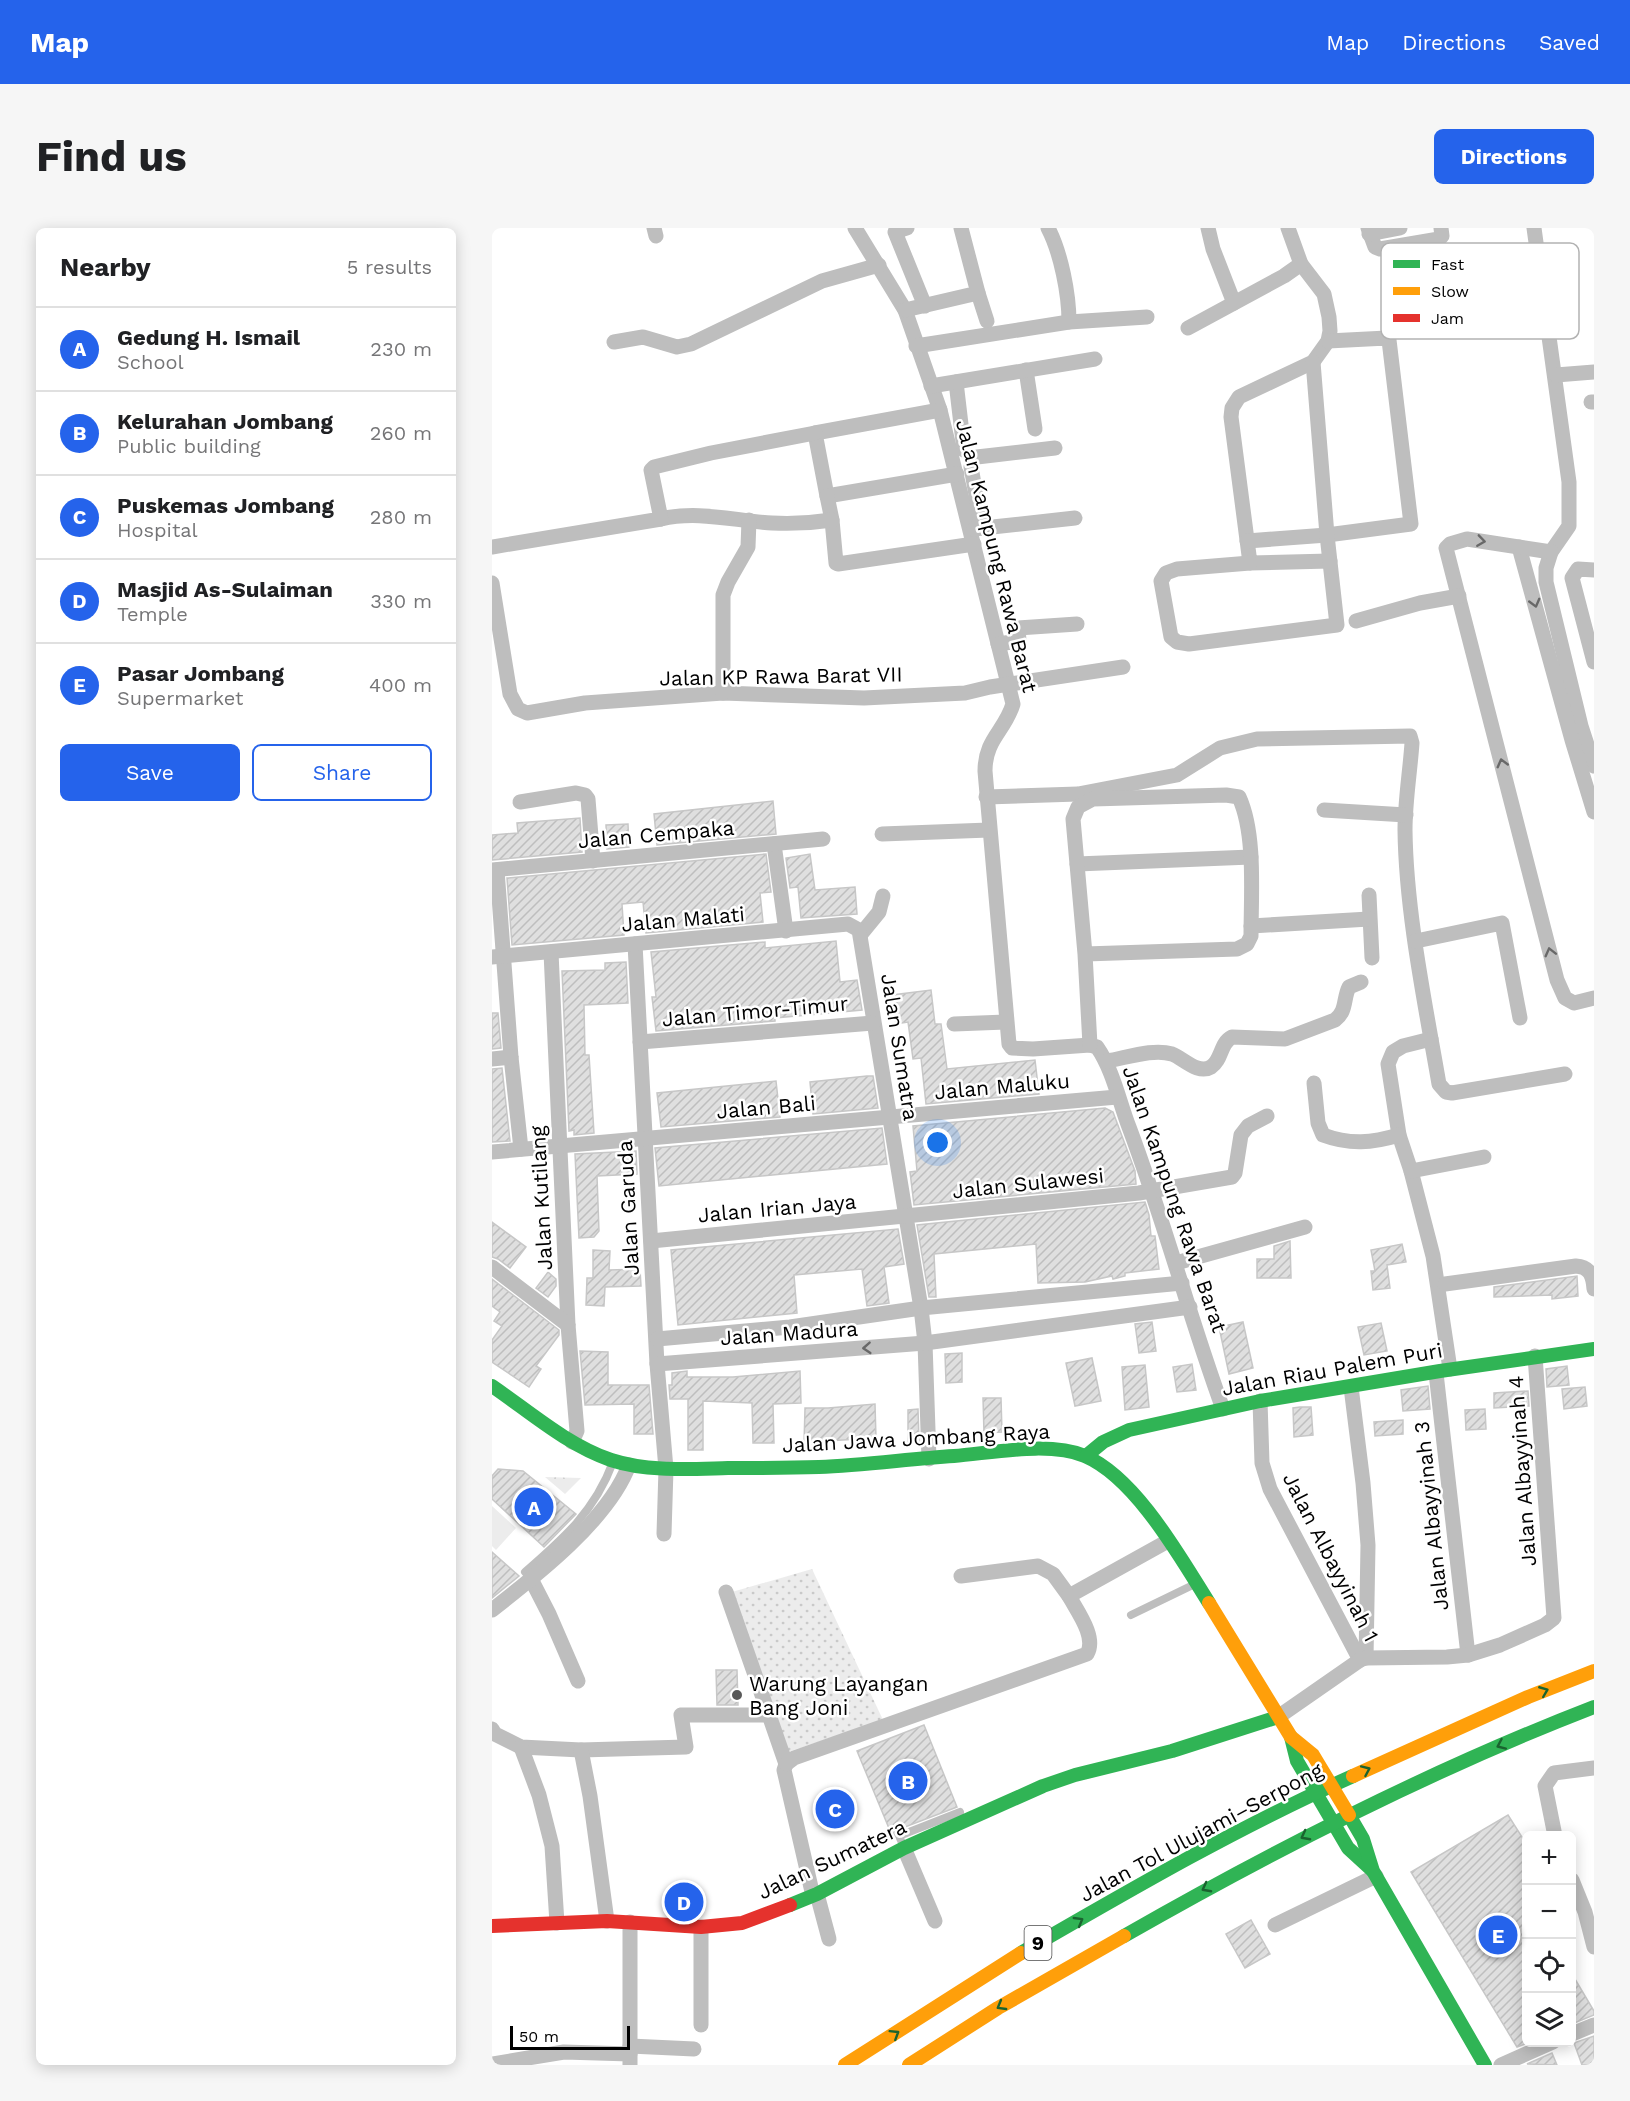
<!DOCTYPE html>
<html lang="en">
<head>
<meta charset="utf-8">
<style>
	:root { --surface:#fff; --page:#f6f6f6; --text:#202124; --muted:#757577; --line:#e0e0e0; --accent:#2563eb }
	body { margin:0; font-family:"Work Sans",sans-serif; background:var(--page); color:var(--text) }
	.controls { position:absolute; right:18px; bottom:18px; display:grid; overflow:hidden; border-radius:9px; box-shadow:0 3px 15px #0003 }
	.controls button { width:54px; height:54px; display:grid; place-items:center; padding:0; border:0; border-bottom:2px solid var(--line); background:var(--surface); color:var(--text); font:30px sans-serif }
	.scale { position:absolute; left:18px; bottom:15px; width:120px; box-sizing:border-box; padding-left:6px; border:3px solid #000; border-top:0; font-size:16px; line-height:21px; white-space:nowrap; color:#000; -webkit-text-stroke:4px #fff; paint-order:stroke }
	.you { position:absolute; left:446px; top:915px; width:21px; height:21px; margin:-15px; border:4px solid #fff; border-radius:50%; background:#1a73e8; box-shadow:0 0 0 9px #1a73e833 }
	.badge { display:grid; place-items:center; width:39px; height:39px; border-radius:50%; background:var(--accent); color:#fff; font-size:20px; font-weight:700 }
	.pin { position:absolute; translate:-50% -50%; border:3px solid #fff; box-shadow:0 2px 6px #0006 }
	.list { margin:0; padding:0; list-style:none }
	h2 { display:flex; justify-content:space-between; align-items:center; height:78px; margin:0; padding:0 24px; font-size:26px }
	h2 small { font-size:20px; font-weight:400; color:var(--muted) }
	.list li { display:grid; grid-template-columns:39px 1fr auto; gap:18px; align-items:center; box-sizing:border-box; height:84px; padding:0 24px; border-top:2px solid var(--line) }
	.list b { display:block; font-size:22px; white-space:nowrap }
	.list p { margin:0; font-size:20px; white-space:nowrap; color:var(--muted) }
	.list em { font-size:20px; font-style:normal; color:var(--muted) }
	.actions { display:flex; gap:12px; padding:18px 24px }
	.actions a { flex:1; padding:14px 0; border:2px solid var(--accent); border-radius:9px; text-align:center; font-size:21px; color:var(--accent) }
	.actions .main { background:var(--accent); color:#fff }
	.icon { flex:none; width:33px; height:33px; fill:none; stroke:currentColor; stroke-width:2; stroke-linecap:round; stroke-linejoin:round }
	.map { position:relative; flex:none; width:1102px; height:1837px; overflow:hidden; border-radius:9px }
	header { display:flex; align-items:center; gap:36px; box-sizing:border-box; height:84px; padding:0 30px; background:var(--accent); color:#fff }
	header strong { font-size:28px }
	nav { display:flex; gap:33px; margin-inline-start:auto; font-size:21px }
	.intro { display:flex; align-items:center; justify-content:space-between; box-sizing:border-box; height:144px; padding:0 36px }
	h1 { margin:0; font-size:42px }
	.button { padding:15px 27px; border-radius:9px; background:var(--accent); color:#fff; font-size:21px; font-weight:700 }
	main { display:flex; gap:36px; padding:0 36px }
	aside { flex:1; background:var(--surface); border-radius:9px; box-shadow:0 3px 15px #0003 }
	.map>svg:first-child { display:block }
	.grass { fill:url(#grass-dots) }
	.park { fill:url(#park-crowns) }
	.pitch { fill:#ececec }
	.building { fill:url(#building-hatch); stroke:#c7c7c7; stroke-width:1.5 }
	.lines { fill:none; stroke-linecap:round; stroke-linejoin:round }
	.lane { stroke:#bebebe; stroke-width:8 }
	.street { stroke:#bebebe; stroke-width:15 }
	.fast { stroke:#30b455; stroke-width:14 }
	.slow { stroke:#ff9f0a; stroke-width:14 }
	.jam { stroke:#e5322d; stroke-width:14 }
	.oneway { stroke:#686868 }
	.oneway2 { stroke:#1a632f }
	.poi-dot { fill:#595959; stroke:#fff; stroke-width:2 }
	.labels { text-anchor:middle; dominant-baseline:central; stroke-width:5; stroke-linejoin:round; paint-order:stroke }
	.shield { fill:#fff; stroke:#4c4c4c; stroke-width:1.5 }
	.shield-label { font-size:20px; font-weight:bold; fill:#000 }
	.street-label { font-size:21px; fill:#000; stroke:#fff }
	.poi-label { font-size:21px; fill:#000; stroke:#fff; text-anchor:start }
	.key { fill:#fff; stroke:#b2b2b2; stroke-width:1.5 }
	.key-label { font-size:16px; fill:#000 }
</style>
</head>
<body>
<header>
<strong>Map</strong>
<nav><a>Map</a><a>Directions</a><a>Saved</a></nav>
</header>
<div class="intro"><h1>Find us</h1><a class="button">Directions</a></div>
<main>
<aside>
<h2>Nearby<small>5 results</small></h2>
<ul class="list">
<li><span class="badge">A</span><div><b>Gedung H. Ismail</b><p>School</p></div><em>230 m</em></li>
<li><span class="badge">B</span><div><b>Kelurahan Jombang</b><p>Public building</p></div><em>260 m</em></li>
<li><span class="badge">C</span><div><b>Puskemas Jombang</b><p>Hospital</p></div><em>280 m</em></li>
<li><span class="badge">D</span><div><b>Masjid As-Sulaiman</b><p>Temple</p></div><em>330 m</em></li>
<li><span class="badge">E</span><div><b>Pasar Jombang</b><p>Supermarket</p></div><em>400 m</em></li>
</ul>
<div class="actions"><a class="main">Save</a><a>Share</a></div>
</aside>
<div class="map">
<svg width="1102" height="1837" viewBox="0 0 1102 1837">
	<defs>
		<pattern id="grass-dots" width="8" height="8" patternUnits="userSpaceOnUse" patternTransform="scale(1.5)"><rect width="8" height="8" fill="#ececec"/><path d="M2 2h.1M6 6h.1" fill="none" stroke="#c9c9c9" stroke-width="1.8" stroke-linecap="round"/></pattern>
		<pattern id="park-crowns" width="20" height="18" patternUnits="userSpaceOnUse" patternTransform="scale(1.5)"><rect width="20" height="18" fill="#ececec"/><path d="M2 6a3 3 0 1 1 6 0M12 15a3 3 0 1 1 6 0" fill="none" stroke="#c9c9c9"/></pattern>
		<pattern id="building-hatch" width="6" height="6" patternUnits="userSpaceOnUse" patternTransform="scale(1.5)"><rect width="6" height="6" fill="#dfdfdf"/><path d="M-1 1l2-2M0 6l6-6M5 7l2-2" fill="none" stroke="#bebebe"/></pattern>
	</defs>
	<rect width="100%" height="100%" fill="#fff"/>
	<path class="grass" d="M320,1341L391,1492L296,1524L240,1364Z"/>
	<path class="park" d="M53,1249L89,1250L73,1266Z"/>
	<path class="pitch" d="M0,1278L24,1300L4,1322L0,1318Z"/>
	<g class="building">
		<path d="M281,573L284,606L165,617L162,586Z"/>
		<path d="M88,590L90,624L0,632V607L26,605L25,595Z"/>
		<path d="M136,596L137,619L115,621L114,597Z"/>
		<path d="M274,626L279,664L268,665L271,694L154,705L151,674L130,676L132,707L20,717L15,650Z"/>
		<path d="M318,626L323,662L363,659L365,686L309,690L306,659L298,660L294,630Z"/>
		<path d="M344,713L348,754L365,752L370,782L283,790V793L164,803L160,769H164L159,724L273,714V720Z"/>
		<path d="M134,734L136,775L92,777L93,827H97L102,905L82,907V902L77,903L70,743L113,742V735Z"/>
		<path d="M439,762L443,796H449L455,841L543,832L547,866L434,876L429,830L421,831L416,794L404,796L400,767Z"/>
		<path d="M0,785H6L9,820L0,821Z"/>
		<path d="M10,840L18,913L0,914V841Z"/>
		<path d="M375,848H381L386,880L321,886L318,854Z"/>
		<path d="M284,853L288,889L169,899L165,865Z"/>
		<path d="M613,880L621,884L643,943L644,956L422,977L418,944L425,943L421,898Z"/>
		<path d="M390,900L395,936L167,958L163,920Z"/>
		<path d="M144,923L145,946L105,948L107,1003L102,1009L87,1010L83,926Z"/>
		<path d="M653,974L657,987L659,1008H663L667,1041L633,1045V1048L621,1051L620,1048L593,1054L546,1055L544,1016L442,1026L444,1069H437L425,997Z"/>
		<path d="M0,994L34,1019L18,1040L6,1031L0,1029Z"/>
		<path d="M406,1001L412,1036L392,1039L397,1075L375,1078L370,1041L302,1047L305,1085L186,1097L179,1022Z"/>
		<path d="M798,1013L799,1050H765V1031H782V1018Z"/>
		<path d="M910,1016L914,1034L895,1037L898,1060L881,1062L879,1043H883L879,1022Z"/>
		<path d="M101,1022L118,1023L117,1042L148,1041L149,1058L113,1059L112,1078L94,1077L95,1050H101Z"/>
		<path d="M56,1044L64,1051V1058L56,1069L44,1060Z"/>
		<path d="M1085,1048L1086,1068L1060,1071V1067L1002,1069V1059Z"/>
		<path d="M0,1051L67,1102V1107L44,1138L49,1141L37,1159L0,1134V1112L10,1098L2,1093L8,1084L0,1078Z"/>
		<path d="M660,1094L664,1123L647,1125L643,1096Z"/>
		<path d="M751,1094L761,1140L737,1146L727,1099Z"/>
		<path d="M889,1095L895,1123L872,1127L866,1099Z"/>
		<path d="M88,1123L116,1124V1157H157L161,1206H142V1176L93,1177Z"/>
		<path d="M470,1125V1154L454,1155L453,1126Z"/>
		<path d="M600,1130L609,1173L583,1178L574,1135Z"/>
		<path d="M700,1136L704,1162L685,1164L681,1139Z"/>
		<path d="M653,1137L657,1179L633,1182L630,1139Z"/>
		<path d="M1075,1138L1077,1157L1055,1159L1054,1141Z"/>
		<path d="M195,1143V1149H241L308,1143L309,1175L281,1176L282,1215H261L260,1175L211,1173V1222H196V1171H178L177,1157H180V1145Z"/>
		<path d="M936,1158L938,1181L911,1183L909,1162Z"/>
		<path d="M1093,1159L1095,1178L1072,1181L1070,1161Z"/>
		<path d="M1036,1163L1037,1178L1002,1180V1165Z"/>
		<path d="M491,1170H509L510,1204L492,1205Z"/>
		<path d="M383,1176L384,1210L334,1213L333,1216H312L313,1180H336Z"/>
		<path d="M808,1179H819L821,1207L802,1209L801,1180Z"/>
		<path d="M426,1181L427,1214H416V1182Z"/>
		<path d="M993,1181L994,1201L974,1202L973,1182Z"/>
		<path d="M911,1192V1206L883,1208L882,1194Z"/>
		<path d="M6,1241L31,1243L84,1286L52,1319L0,1271V1248Z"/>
		<path d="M0,1324L27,1348L0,1370Z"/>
		<path d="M224,1442H245L246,1477H225Z"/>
		<path d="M432,1497L465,1579L405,1602L401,1610L365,1523Z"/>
		<path d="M1016,1587L1035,1617L1036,1815L1025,1819L919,1644Z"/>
		<path d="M759,1692L778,1726L753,1740L734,1706Z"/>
		<path d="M1080,1746L1102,1783V1787L1080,1796Z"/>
		<path d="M1102,1808V1837H1090L1082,1815Z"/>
		<path d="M1060,1825L1065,1837L1035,1836Z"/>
	</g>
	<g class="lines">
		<g class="lane">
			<path d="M39,1351L33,1344C71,1311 103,1283 121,1234"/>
			<path d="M639,1387L703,1356"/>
			<path d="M411,1617L407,1608L468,1584"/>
		</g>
		<g class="street">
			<path d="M162,0L164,8"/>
			<path d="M363,0L413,82L448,182L521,476C513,503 493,511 493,543L517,816L520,820L541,821L598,817L605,819C621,842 627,873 637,899C672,992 697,1088 731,1181"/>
			<path d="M415,0L403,4L433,78"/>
			<path d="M556,0C569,25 577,66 577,94"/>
			<path d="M716,0L721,21L742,75"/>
			<path d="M796,0L809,36L832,66L837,89L838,103L836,113L821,134L747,169L740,180L739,189L758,335L838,333"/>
			<path d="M876,0L883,19L888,21L947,11L950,8L949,0"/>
			<path d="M1042,0L1077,254V298L1059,324L1054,340V354L1089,498L1102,538"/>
			<path d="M877,6L908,0"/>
			<path d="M486,65L495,93"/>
			<path d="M413,82L486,65L469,0"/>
			<path d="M696,100L792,48L809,36"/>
			<path d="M122,114L151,109L185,119L199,116L330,53L387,37"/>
			<path d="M424,118L577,94L655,89"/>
			<path d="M534,142L543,201"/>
			<path d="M1064,147L1102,144"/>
			<path d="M464,154L472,222"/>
			<path d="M439,158L603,131"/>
			<path d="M1099,174H1102"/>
			<path d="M448,182L323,205L335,268L465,246"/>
			<path d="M335,268L340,292L344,335L346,336L482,316"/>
			<path d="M169,291C206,282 243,293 280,295C300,296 320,295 340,292"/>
			<path d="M490,300L479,239L481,232L485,229L563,220"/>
			<path d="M482,301L583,290"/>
			<path d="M755,313L835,307L919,296L897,112L895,110L836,113"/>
			<path d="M0,319L169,291L159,242L162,239L219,225L323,205"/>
			<path d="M1027,319L1080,512L1102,584"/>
			<path d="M1059,324L975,311L958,316L954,320L1065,752L1073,770L1082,775L1102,770"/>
			<path d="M758,335L685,341L674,345L669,353L679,409L685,414L697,416L845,397L835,307L821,134"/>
			<path d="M1102,342L1086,341L1080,350L1102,434"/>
			<path d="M0,355L18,466L26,481L35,485L93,475L231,465L372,470L473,465L498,459L631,439"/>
			<path d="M864,393L928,375L967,368"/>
			<path d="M506,416L527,413L526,400L585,396"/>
			<path d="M231,465V367L236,354L256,319L257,292"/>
			<path d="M494,569L586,566L685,547L728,520L765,511L918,508L920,515C918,544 913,573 913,602C914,684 933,775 947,856L954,864L960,865L1073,846"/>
			<path d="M28,574L84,565L93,567L96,571L101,633"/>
			<path d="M832,582L914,587"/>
			<path d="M390,606L497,602"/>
			<path d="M282,616L294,703"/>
			<path d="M585,636L759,629"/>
			<path d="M0,642L331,611"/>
			<path d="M5,642L19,829L29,921"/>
			<path d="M877,667L880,730"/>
			<path d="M759,698L877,691"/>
			<path d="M369,706L387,684L391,668"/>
			<path d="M924,713L1010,695L1028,790"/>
			<path d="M143,716L165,1136L174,1241L172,1306"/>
			<path d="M59,724L76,1097L85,1203L80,1214"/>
			<path d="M593,726L745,721L755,716L759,708C759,667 764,606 747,569L734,567L601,571L586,579L581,591L593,726L598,817"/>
			<path d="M0,729L356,696L367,702L429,1080L433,1115L437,1231"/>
			<path d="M462,796L514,794"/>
			<path d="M939,811L911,818L901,824L896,836L907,907L919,943L941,1028L958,1141"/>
			<path d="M148,814L381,795"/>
			<path d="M0,831L19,829"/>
			<path d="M615,833C634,830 661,820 680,826C691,830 706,847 719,839C730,832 728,815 740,809L793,811L843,792C855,783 851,771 857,759L869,754"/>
			<path d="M822,855L826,895L831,907C858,917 880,915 907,907"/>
			<path d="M0,924L625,869"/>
			<path d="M919,943L992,929"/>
			<path d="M159,1013L647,965L740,949L743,945L749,907L756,898L775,888"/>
			<path d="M684,1035L813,999"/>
			<path d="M0,1039L76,1097"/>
			<path d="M953,1056L1084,1038C1098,1039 1101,1048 1102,1061"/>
			<path d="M165,1111L298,1099L429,1080L690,1055"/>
			<path d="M165,1136L433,1115L698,1079"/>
			<path d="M944,1145L976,1427"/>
			<path d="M859,1159L871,1255L876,1317L874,1430"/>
			<path d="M768,1173L770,1235L778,1261L868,1432"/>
			<path d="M469,1348L546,1338L561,1346L577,1368L676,1313"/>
			<path d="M39,1351L57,1386L86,1453"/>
			<path d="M234,1364L277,1487"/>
			<path d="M0,1382C45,1347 117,1291 137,1237"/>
			<path d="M786,1489L868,1432L874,1430L955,1429L976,1427L1008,1417L1053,1397L1062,1390L1043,1128"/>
			<path d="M0,1501L3,1506L29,1519L89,1522L194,1519L189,1487H277L294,1536L292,1542L321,1668"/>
			<path d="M29,1519L47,1567L60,1618L65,1695"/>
			<path d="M89,1522L98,1568L115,1693"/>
			<path d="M294,1536L302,1530L595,1426C605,1409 585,1383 577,1368"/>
			<path d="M1063,1608L1053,1558L1062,1545L1102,1540"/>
			<path d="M412,1620L443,1693"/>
			<path d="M1080,1652L1093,1684L1102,1719"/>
			<path d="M325,1666L337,1711"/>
			<path d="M783,1697L884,1648"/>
			<path d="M209,1699V1797"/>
			<path d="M1080,1806L1102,1797"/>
			<path d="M138,1818L202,1821"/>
			<path d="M0,1836L72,1824L138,1826"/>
			<path d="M138,1837V1694"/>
			<path d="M1009,1837L1061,1814"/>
		</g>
		<g class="fast">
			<path d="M0,1158C38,1184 75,1217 119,1232C156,1244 197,1241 236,1240C266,1240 297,1240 327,1239C372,1237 417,1231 462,1228C500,1225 557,1213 593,1228C644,1250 688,1329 717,1375"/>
			<path d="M594,1228L611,1214L637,1202L768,1173L948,1143L1102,1121"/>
			<path d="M799,1509L805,1533L856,1620L880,1642"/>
			<path d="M857,1587L871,1611L881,1643L993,1837"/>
			<path d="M298,1677L325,1666L412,1620L551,1558L583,1547L680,1523L786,1489"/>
			<path d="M632,1708C784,1621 939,1542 1102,1479"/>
			<path d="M529,1725C638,1662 746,1599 861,1548"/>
		</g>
		<g class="slow">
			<path d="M717,1375L799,1509L821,1527L857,1587"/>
			<path d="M861,1548L1036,1469L1102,1443"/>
			<path d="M353,1837L529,1725"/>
			<path d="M417,1837L506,1780L632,1708"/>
		</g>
		<path class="jam" d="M0,1698L115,1693L209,1699L250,1695L298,1677"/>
	</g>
	<defs><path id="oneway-chevron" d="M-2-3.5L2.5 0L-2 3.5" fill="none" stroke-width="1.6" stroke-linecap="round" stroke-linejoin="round" transform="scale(1.5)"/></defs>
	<g class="oneway">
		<use href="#oneway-chevron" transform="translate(989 313) rotate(8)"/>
		<use href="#oneway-chevron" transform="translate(1043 375) rotate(75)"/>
		<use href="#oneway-chevron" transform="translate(1010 535) rotate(-105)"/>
		<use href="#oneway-chevron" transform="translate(1058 724) rotate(-104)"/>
		<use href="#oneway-chevron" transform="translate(375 1120) rotate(176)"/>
	</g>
	<g class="oneway2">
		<use href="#oneway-chevron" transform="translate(1052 1463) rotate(-22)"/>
		<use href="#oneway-chevron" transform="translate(1009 1517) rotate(156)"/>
		<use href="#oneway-chevron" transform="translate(874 1542) rotate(-24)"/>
		<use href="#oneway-chevron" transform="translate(813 1608) rotate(152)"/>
		<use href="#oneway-chevron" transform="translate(714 1660) rotate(152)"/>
		<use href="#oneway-chevron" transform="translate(587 1693) rotate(-30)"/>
		<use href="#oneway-chevron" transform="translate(509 1778) rotate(150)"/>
		<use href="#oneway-chevron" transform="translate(403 1806) rotate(-32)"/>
	</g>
	<circle class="poi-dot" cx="245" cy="1467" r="6"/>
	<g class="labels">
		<rect class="shield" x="532.5" y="1698" width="27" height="34" rx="4.5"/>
		<g class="shield-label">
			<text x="546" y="1715">9</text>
		</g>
		<g class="street-label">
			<text transform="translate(505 328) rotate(76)">Jalan Kampung Rawa Barat</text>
			<text transform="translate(289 448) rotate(-1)">Jalan KP Rawa Barat VII</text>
			<text transform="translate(164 606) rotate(-5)">Jalan Cempaka</text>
			<text transform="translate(191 691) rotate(-5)">Jalan Malati</text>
			<text transform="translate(263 783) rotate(-5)">Jalan Timor-Timur</text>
			<text transform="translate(408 819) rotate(81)">Jalan Sumatra</text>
			<text transform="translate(510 858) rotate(-5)">Jalan Maluku</text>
			<text transform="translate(274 879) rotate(-5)">Jalan Bali</text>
			<text transform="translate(536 955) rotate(-6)">Jalan Sulawesi</text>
			<text transform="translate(49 970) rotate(-93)">Jalan Kutilang</text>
			<text transform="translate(683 971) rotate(71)">Jalan Kampung Rawa Barat</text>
			<text transform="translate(136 980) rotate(-93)">Jalan Garuda</text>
			<text transform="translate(285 980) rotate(-5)">Jalan Irian Jaya</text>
			<text transform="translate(297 1105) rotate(-4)">Jalan Madura</text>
			<text transform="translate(840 1141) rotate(-10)">Jalan Riau Palem Puri</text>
			<text transform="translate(424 1210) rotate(-3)">Jalan Jawa Jombang Raya</text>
			<text transform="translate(1030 1243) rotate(-94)">Jalan Albayyinah 4</text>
			<text transform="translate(939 1288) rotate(-96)">Jalan Albayyinah 3</text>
			<text transform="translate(839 1329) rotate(63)">Jalan Albayyinah 1</text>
			<text transform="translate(709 1604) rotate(-28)">Jalan Tol Ulujami–Serpong</text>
			<text transform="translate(340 1631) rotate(-25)">Jalan Sumatera</text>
		</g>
		<g class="poi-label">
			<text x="257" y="1455">Warung Layangan<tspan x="257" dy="24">Bang Joni</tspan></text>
		</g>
	</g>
	<rect x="889" y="15" width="198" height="96" rx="9" class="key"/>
	<rect x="901" y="32" width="27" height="8" fill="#30b455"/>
	<rect x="901" y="59" width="27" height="8" fill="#ff9f0a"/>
	<rect x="901" y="86" width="27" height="8" fill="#e5322d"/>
	<g class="key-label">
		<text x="939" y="42">Fast</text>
		<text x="939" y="69">Slow</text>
		<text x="939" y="96">Jam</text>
	</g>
</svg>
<div class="controls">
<button>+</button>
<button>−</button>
<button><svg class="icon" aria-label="locate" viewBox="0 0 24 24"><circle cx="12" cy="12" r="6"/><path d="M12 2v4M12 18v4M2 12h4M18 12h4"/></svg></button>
<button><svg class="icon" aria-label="layers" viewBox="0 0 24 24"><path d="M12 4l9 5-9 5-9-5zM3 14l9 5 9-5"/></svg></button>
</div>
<div class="scale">50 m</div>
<div class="you"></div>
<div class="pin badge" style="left:42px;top:1279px">A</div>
<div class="pin badge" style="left:416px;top:1553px">B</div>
<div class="pin badge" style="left:343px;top:1581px">C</div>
<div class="pin badge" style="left:192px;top:1674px">D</div>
<div class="pin badge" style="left:1006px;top:1707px">E</div>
</div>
</main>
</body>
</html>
